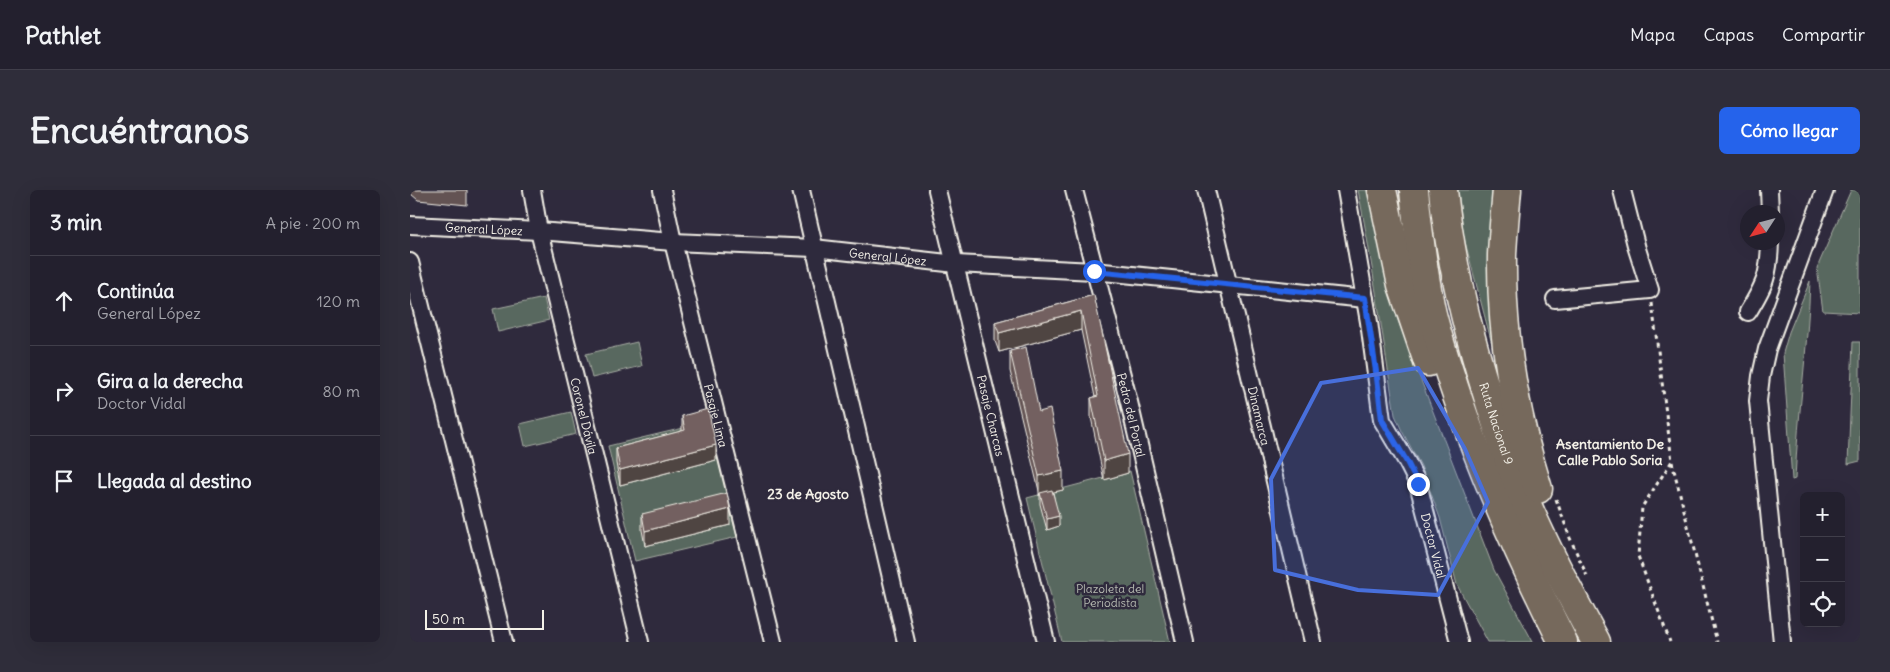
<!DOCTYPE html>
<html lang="es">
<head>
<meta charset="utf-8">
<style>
	:root { --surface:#23202e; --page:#2f2d3a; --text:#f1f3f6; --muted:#a3a3aa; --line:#403e4a; --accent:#2563eb }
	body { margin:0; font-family:Delius,sans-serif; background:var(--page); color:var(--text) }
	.controls { position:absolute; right:15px; bottom:15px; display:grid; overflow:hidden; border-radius:8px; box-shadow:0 5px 20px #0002 }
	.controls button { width:45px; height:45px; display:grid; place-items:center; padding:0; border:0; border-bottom:1px solid var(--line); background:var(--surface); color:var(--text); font:25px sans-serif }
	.compass { position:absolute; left:1330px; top:15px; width:45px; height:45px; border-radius:50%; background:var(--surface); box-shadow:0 5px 20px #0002; rotate:234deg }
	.scale { position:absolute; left:15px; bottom:12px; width:119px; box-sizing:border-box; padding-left:5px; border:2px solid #f4f1e8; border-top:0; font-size:14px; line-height:18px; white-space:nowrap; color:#f4f1e8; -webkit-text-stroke:4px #2f2a3d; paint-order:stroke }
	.stop { position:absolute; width:15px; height:15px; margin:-11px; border:4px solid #2563eb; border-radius:50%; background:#fff }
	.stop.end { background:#2563eb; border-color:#fff; box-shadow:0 1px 5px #0008 }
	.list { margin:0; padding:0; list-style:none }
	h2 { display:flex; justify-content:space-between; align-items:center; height:65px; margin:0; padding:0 20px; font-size:21px }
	h2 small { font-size:16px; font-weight:400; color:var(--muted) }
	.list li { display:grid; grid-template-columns:32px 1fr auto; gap:15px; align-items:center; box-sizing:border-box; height:90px; padding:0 20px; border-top:1px solid var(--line) }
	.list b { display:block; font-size:19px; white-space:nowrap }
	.list p { margin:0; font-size:16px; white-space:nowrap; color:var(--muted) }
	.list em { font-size:16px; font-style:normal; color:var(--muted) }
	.icon { flex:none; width:28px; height:28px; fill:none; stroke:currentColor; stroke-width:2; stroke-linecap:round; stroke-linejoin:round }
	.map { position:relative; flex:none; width:1450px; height:452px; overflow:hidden; border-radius:8px }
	header { display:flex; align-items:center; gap:30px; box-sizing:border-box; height:70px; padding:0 25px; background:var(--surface); border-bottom:1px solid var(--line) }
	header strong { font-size:24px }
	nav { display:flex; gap:28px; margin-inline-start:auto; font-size:18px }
	.intro { display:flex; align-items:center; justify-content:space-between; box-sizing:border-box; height:120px; padding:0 30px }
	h1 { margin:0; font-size:35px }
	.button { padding:12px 22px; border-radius:8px; background:var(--accent); color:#fff; font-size:18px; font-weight:700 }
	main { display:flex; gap:30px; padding:0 30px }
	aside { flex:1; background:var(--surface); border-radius:8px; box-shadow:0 5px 20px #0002 }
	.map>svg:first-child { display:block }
	.green { fill:#59685e; stroke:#a6aca3 }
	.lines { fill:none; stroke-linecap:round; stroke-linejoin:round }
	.minor-casing { stroke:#f4f1e8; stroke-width:20 }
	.motorway-casing { stroke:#f4f1e8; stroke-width:31 }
	.path { stroke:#f4f1e8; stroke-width:3; stroke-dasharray:4 4; stroke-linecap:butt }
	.minor { stroke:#2f2a3d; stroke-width:16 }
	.motorway { stroke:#76695c; stroke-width:28 }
	.wall { fill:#635353; stroke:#f4f1e8 }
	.shaded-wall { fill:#504443; stroke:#f4f1e8 }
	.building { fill:#736160; stroke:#f4f1e8 }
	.route { stroke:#2563eb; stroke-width:6 }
	.marked { fill:#486fdb; fill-opacity:0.2; stroke:#486fdb; stroke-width:4; stroke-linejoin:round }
	.labels { text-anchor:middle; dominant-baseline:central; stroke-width:5; stroke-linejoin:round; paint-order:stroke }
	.street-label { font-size:12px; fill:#f4f1e8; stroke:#2f2a3d }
	.park-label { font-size:12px; fill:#b6bab1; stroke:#2f2a3d }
	.neighbourhood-label { font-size:14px; font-weight:bold; fill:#f4f1e8; stroke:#2f2a3d }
</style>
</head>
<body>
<header>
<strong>Pathlet</strong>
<nav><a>Mapa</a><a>Capas</a><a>Compartir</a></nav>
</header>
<div class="intro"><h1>Encuéntranos</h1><a class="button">Cómo llegar</a></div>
<main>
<aside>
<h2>3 min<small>A pie · 200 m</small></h2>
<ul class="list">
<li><svg class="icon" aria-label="ahead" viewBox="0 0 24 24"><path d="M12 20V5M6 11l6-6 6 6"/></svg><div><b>Continúa</b><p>General López</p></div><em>120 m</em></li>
<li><svg class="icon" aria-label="right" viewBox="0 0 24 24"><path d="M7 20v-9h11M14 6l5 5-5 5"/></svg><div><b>Gira a la derecha</b><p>Doctor Vidal</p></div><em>80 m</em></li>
<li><svg class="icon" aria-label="arrive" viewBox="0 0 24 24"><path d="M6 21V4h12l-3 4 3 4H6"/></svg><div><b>Llegada al destino</b></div></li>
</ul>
</aside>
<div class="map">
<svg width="1450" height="452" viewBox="0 0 1450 452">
	<rect width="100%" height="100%" fill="#2f2a3d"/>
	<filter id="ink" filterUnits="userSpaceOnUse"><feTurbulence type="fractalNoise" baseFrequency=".02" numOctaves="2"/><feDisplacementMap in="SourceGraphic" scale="10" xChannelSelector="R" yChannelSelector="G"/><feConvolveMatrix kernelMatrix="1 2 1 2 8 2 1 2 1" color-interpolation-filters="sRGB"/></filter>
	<g filter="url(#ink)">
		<g class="green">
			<path d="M948,0H961L987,128L1084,380L1123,452H1078L1047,395L1030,328L1011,276L992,241L985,225C973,150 963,75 948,0Z"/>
			<path d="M1048,0H1089L1092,192L1054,48Z"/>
			<path d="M1441,0H1450V123L1413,121L1407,78Z"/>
			<path d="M1400,91C1398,157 1388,223 1385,289L1382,290L1373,163L1379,142Z"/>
			<path d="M134,108L139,130L88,142L83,119Z"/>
			<path d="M227,152L232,176L182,188L176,164Z"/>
			<path d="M1443,152H1450V271L1438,274Z"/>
			<path d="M161,222L166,244L115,256L110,234Z"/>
			<path d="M299,232L327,347L225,371L198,256Z"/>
			<path d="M720,281L760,452H652L617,308Z"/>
		</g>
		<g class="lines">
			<g class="minor-casing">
				<g id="minor">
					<path id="s1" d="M122,0L129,41L230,452"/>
					<path id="s2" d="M252,0L263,52L363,452"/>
					<path d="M391,0L496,452"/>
					<path id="s3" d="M527,0L636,452"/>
					<path id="s4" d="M664,0L719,212L775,452"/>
					<path id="s5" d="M796,0L903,452"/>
					<path id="s6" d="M936,0L959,132L972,230L997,272L1008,294L1049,452"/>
					<path d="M1359,0L1360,22"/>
					<path id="s7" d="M0,35L129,41L263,52L404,58L546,74L684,81L955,109"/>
					<path d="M0,72L94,452"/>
					<path d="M1145,109L1240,100L1227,59L1212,0"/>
					<path d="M1338,122C1355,94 1359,86 1360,52"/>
					<path d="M1372,452L1348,211L1351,186L1357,159L1415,0"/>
				</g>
			</g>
			<g class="motorway-casing">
				<g id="motorway">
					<path d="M972,0L992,95L1018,172"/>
					<path d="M1004,0C1008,41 1013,81 1021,120C1027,146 1036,172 1044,197C1073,286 1111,369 1153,452"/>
					<path id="s8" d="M1033,0C1040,70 1056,136 1077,203C1089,242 1101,280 1118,317C1138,363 1162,408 1186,452"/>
					<path d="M1097,0C1095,22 1093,43 1092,65C1091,144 1105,225 1128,299"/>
				</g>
			</g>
			<g class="path">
				<path d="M1242,113L1262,271L1232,317L1228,366L1260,452"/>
				<path d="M1262,272L1307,452"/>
				<path d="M1146,309L1160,348L1177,386"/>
			</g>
			<use href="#minor" class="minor"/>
			<use href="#motorway" class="motorway"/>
		</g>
		<g class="wall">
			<path d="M1,0H57V15L8,10L1,4Z"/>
			<path d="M684,105L718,283L694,290L681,227V208L685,207L671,140L589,162L585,151V132Z"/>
			<path d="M600,161L629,222L653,300L643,302L649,336L637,340L630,314V305L600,181Z"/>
			<path d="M272,226L306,270L210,295L206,273V258L272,241Z"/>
			<path d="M232,324L320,335L235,356L232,340Z"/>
		</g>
		<g class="shaded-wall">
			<path d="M671,121V140L589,162V143Z"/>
			<path d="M306,255V270L210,295V280Z"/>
			<path d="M718,264V283L694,290V271Z"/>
			<path d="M653,281V300L630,305V303L629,306V286Z"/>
			<path d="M320,319V335L235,356V341Z"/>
			<path d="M649,326V336L637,340V329Z"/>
		</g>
		<g class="building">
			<path d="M684,105L718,264L694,271L681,208L688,206L671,121L589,143L585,132Z"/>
			<path d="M616,157L629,222L640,219L653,281L629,286L600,161Z"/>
			<path d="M298,219L306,255L210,280L206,258L275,240L272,226Z"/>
			<path d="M642,300L649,326L637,329L630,303Z"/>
			<path d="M317,303L320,319L235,341L232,324Z"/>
		</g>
	</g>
	<g class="lines" filter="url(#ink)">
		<path class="route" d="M684,81L955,108L967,188L972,230L997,272L1008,294"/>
	</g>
	<path class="marked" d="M1008,178L1055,259L1078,312L1028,405L948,400L865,380L861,289L911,193Z"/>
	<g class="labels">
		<g class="street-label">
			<text stroke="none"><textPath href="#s7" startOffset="74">General López</textPath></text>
			<text stroke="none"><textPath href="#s7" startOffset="479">General López</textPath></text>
			<text stroke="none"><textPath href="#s4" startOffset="232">Pedro del Portal</textPath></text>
			<text stroke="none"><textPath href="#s1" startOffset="232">Coronel Dávila</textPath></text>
			<text stroke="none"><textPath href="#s2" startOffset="232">Pasaje Lima</textPath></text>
			<text stroke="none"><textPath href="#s3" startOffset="232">Pasaje Charcas</textPath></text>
			<text stroke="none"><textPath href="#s5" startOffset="232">Dinamarca</textPath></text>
			<text stroke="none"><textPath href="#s8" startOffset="240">Ruta Nacional 9</textPath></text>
			<text stroke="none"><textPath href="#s6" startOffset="370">Doctor Vidal</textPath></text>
		</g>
		<g class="park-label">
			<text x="700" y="398">Plazoleta del<tspan x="700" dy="14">Periodista</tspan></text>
		</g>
		<g class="neighbourhood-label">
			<text x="1200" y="254">Asentamiento De<tspan x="1200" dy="16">Calle Pablo Soria</tspan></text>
			<text x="398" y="304">23 de Agosto</text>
		</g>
	</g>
</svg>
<div class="controls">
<button>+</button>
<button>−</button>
<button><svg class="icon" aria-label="locate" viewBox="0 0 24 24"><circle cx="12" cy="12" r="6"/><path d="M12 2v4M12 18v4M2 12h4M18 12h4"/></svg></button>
</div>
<svg class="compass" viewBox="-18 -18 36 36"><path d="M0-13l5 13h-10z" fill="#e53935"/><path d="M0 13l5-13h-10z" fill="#a3a3aa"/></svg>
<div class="scale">50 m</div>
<div class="stop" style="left:684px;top:81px"></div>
<div class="stop end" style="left:1008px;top:294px"></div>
</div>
</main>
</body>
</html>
